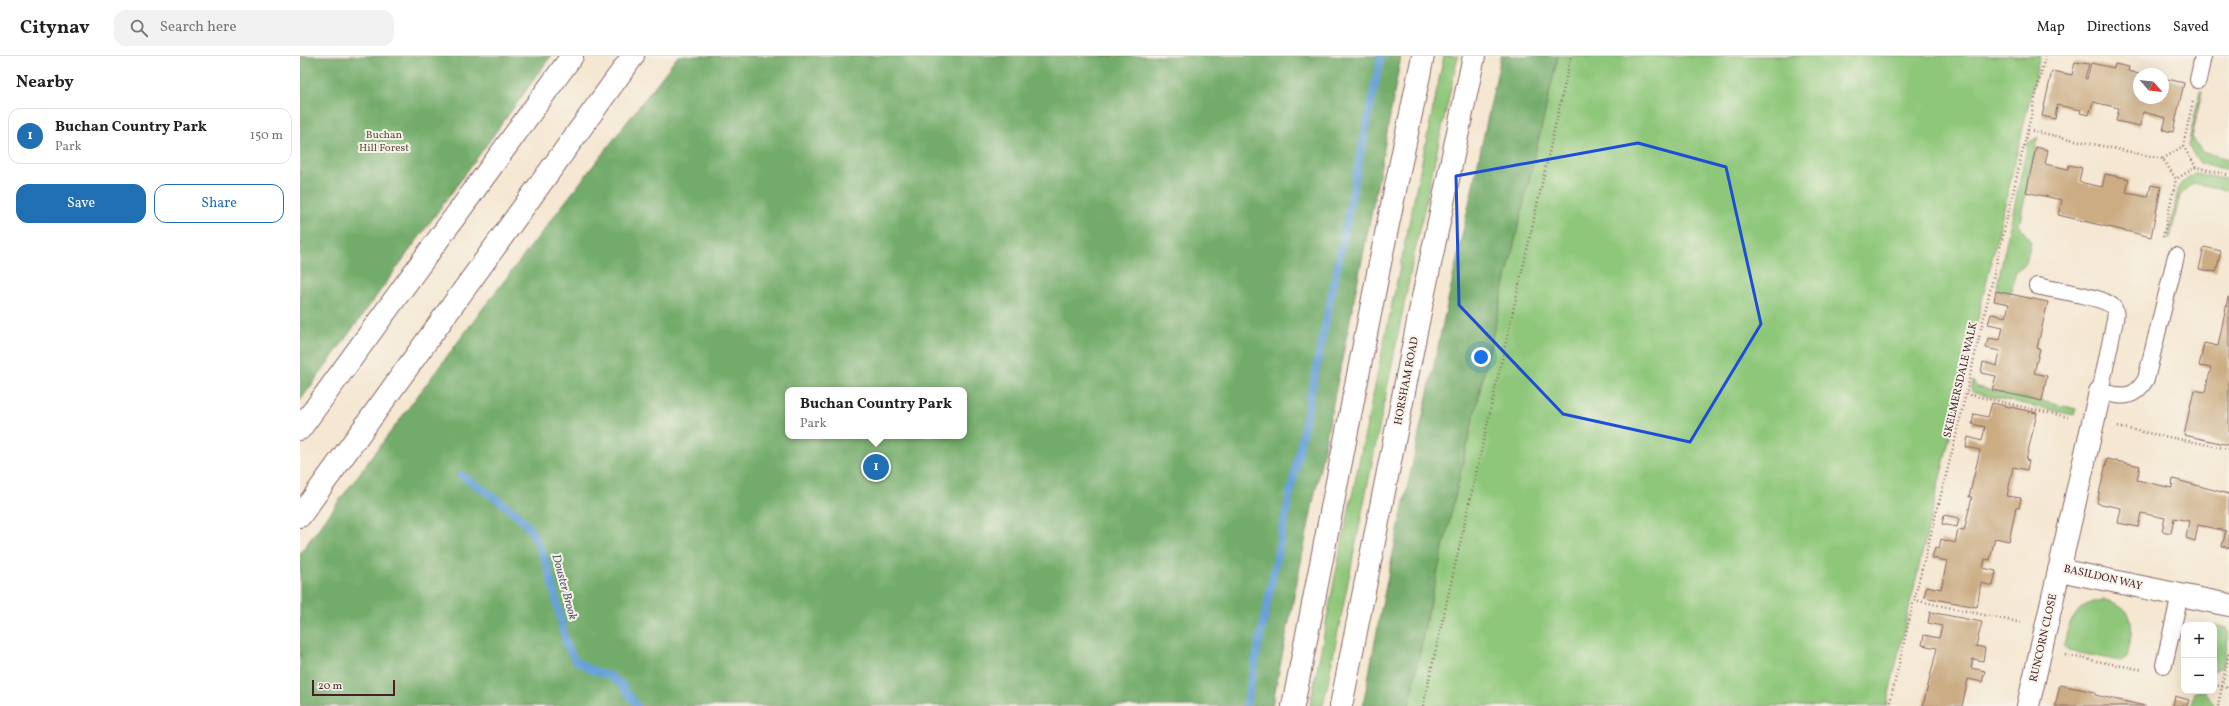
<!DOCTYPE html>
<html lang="en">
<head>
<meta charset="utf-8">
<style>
	:root { --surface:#fff; --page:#f2f2f2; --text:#202124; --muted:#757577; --line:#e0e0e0; --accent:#1f6fb2 }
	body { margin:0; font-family:Vollkorn,serif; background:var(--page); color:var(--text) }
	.controls { position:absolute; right:12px; bottom:12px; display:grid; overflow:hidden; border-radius:8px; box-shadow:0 4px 16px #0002 }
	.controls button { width:36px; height:36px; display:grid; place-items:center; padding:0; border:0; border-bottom:1px solid var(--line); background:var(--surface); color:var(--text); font:20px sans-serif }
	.compass { position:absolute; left:1833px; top:12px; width:36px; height:36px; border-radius:50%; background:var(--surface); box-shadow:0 4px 16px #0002; rotate:117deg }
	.scale { position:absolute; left:12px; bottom:10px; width:83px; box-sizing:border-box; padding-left:4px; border:2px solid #4a1f2b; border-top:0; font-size:11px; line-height:14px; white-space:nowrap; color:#4a1f2b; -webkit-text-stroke:3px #f7f3e8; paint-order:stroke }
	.you { position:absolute; left:1181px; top:301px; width:14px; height:14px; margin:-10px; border:3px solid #fff; border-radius:50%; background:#1a73e8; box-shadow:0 0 0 6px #1a73e833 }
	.badge { display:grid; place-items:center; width:26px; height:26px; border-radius:50%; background:var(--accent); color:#fff; font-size:13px; font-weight:700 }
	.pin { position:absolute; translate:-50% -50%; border:2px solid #fff; box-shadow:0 1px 4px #0006 }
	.popup { position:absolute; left:485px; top:331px; width:182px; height:52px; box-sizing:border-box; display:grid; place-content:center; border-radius:8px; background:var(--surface); filter:drop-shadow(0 1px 3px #0005); font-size:13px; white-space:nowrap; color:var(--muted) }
	.popup b { font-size:15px; color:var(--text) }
	.popup::after { content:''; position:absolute; left:50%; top:100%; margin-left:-8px; border:8px solid transparent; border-top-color:var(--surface) }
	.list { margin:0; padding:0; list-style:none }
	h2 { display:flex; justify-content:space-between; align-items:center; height:52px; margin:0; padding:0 16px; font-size:17px }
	h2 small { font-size:13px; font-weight:400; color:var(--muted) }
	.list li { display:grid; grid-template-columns:26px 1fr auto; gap:12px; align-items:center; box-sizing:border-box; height:56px; margin:0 8px 8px; padding:0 8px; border:1px solid var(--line); border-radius:12px }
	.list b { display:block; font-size:15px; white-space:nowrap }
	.list p { margin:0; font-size:13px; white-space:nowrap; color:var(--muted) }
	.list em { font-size:13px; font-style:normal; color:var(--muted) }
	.actions { display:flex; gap:8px; padding:12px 16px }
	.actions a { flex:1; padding:9px 0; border:1px solid var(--accent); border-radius:12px; text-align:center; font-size:14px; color:var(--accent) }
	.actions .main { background:var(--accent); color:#fff }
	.icon { flex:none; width:22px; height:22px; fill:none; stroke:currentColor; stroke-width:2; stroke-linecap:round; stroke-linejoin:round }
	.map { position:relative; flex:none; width:1929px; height:650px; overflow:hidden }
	header { display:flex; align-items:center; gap:24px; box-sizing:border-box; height:56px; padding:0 20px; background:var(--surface); border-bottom:1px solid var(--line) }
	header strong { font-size:19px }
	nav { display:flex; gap:22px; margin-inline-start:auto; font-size:14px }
	.search { width:280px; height:36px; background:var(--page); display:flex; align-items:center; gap:10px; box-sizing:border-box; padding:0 14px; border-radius:12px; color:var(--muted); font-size:15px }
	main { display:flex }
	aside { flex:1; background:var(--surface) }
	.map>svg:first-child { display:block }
	.green { fill:#8fc77a; stroke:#6c7352 }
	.forest { fill:#73ac6a; stroke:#5e664a; fill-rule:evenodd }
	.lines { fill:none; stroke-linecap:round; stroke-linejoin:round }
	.stream { stroke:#67a1d6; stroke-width:8 }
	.building { fill:#cbac83 }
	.lane-casing { stroke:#866565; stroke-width:18 }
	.street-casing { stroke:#866565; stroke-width:24 }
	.primary-casing { stroke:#866565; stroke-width:24 }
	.highway-casing { stroke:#866565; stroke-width:24 }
	.path { stroke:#866565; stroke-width:2.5; stroke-dasharray:1 3; stroke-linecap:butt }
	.lane { stroke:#fff; stroke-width:16 }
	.street { stroke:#fff; stroke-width:22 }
	.primary { stroke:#fff; stroke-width:22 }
	.highway { stroke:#fff; stroke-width:22 }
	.marked { fill:none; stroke:#1d4ed8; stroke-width:3; stroke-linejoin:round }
	.labels { text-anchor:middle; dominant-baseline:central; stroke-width:4; stroke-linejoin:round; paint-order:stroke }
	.park-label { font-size:11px; fill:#5f5143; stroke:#f7f3e8 }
	.street-label { font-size:11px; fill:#4a1f2b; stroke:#f7f3e8 }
	.water-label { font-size:12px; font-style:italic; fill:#56536f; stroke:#f7f3e8 }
</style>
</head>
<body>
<header>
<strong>Citynav</strong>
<div class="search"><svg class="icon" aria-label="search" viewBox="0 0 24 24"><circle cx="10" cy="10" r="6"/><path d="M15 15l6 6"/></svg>Search here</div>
<nav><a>Map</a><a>Directions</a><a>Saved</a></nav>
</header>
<main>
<aside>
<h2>Nearby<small></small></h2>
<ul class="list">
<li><span class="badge">1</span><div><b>Buchan Country Park</b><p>Park</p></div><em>150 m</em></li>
</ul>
<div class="actions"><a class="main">Save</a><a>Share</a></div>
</aside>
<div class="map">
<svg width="1929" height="650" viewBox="0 0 1929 650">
	<rect width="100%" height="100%" fill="#f7f3e8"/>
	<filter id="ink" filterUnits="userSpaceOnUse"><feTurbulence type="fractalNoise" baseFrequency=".025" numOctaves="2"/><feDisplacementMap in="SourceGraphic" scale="8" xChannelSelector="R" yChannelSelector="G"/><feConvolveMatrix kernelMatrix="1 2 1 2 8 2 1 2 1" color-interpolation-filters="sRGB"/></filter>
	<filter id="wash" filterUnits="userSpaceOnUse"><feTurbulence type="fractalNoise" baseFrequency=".012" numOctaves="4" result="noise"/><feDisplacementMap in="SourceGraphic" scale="16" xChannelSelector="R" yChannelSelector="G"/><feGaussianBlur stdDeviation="0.9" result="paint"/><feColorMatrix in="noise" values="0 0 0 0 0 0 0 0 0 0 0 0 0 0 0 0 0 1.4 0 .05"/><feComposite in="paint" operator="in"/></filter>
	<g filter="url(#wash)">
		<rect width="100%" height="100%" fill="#f5e7d1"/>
		<g class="green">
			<path d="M1144,0H1158L1116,189L1023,650H1010L1035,521Z"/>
			<path d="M1258,0H1740L1586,650H1109L1126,565Z"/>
			<path d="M1900,35H1902L1892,81L1902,96L1929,103V114L1900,107L1888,90Z"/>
			<path d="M1738,81L1719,169L1731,186L1726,207L1716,215L1710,238L1696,235L1728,87Z"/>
			<path d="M1896,117L1929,124V135L1894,127L1880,139L1870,183L1868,182L1879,129Z"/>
			<path d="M1673,325L1677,331L1776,353L1774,359L1674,337L1671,334Z"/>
			<path d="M1804,544C1840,551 1832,575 1827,601L1821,605L1769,595L1764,589C1768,565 1777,546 1804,544Z"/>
			<path d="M1915,569L1926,572L1929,578L1923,610L1914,615Z"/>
			<path d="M1894,635H1905L1914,650H1891Z"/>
		</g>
		<g class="forest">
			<path d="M0,0H251L0,345Z"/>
			<path d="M378,0H1101L1079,120L972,650H0V497L187,247ZM488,334H664V380H488Z"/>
			<path d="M1201,0H1258L1126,565L1109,650H1063L1081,553Z"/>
		</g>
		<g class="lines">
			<g class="stream">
				<path d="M161,419C181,433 203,445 220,462C250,490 256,551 267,590L275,604L289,613L310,620L321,628L337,650"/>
				<path d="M946,650L1081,0"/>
			</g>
		</g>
		<g id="blocks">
			<g class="building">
				<path d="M1775,6L1789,8L1785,22L1787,23L1791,7L1814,12L1815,8L1829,11L1828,15L1839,18V42H1863V22L1884,27L1873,76L1863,74L1866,62L1843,56L1840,70L1816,65L1819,52L1793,46L1789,59L1780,57L1781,54L1757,49L1755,63L1742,60L1752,15L1772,19Z"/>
				<path d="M1736,91L1748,94L1745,108L1768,113L1769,109L1782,112L1779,126L1802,131L1805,118L1829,123L1826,137L1848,141L1851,129L1861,131L1851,181L1758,159L1762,144L1726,136Z"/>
				<path d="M1904,191L1921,195L1916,216L1899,213Z"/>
				<path d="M1696,235L1748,246L1737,292L1740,293L1734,317L1747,320L1742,345L1692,334L1696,320L1681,317L1683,306L1697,310L1700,295L1686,292L1688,282L1700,284L1703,271L1688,268L1691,258L1706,261L1709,248L1694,245Z"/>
				<path d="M1928,241H1929V389L1884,379L1894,334L1905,336L1911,312L1899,310L1904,287L1918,290Z"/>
				<path d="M1692,347L1737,357L1726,404L1729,405L1727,414L1713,411L1710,426L1707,440L1721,442L1719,452L1716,451L1709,485L1695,482L1690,504L1685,503L1683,512L1696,515L1693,530L1681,527L1677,551L1624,541L1627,530L1641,533L1647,505L1632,502L1635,492L1639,493L1641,483L1655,487L1658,474L1664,475L1672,441H1669L1680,394L1666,391L1668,381L1682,385L1685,371L1672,368L1674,358L1688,361Z"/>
				<path d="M1807,403L1840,410L1837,424L1872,432L1873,423L1929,438V492L1922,490L1926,475L1898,469L1895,485L1886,482L1889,465L1874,462L1871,477L1862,475L1865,462L1841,457L1838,471L1818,467L1821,452L1797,447Z"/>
				<path d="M1644,459L1659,462L1657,471L1642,468Z"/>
				<path d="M1630,556L1682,566L1676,590L1685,592L1683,605L1673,603L1671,612L1685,615L1682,626L1668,623L1662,650H1623L1637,592L1622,589L1624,579L1639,582L1642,570L1628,567Z"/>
				<path d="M1760,629L1795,636V639L1846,650H1755Z"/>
				<path d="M1875,640L1889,644L1887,650H1873Z"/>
			</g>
		</g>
	</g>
	<g filter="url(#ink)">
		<use href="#blocks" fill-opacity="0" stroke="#866565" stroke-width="1"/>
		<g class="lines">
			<g class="lane-casing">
				<g id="lane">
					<path d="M1898,24L1903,0"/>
					<path d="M1737,230C1752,234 1802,240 1812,250C1816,254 1816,258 1815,264L1800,336C1822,340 1833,345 1846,323L1876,200"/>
					<path d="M1864,609L1880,539"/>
				</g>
			</g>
			<g class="street-casing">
				<g id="street">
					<path d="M1759,514L1929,549"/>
					<path d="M1728,650L1800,336"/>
				</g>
			</g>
			<g class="primary-casing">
				<g id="primary">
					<path d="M993,650L1081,202L1123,0"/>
					<path d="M1041,650L1122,246L1174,0"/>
				</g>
			</g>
			<g class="highway-casing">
				<g id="highway">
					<path d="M0,373L272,0"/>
					<path d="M0,460L333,0"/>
				</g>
			</g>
			<g class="path">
				<path d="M1728,74L1863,103L1876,123L1896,111L1929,119"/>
				<path d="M1883,90L1893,45"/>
				<path d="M1863,103L1883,90L1896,111"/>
				<path d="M1863,181L1876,123"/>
				<path d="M1666,338L1768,361"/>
				<path d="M1818,371L1929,393"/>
				<path d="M1614,544L1722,567"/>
				<path d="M1765,599L1843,614"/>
				<path d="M1914,629L1929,632"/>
				<path d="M1123,650L1271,0"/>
				<path d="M1589,650L1614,544L1655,384L1745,0"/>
				<path d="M1918,650L1929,595"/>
			</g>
			<use href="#lane" class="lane"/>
			<use href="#street" class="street"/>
			<use href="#primary" class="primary"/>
			<use href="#highway" class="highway"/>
		</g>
	</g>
	<path class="marked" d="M1338,87L1426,111L1461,268L1390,386L1263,358L1159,249L1156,120Z"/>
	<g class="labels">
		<g class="park-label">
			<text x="84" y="79">Buchan<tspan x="84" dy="13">Hill Forest</tspan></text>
		</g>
		<g class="street-label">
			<text transform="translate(1661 324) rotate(-77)">SKELMERSDALE WALK</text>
			<text transform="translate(1107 325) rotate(-79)">HORSHAM ROAD</text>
			<text transform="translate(1803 522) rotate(13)">BASILDON WAY</text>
			<text transform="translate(1744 582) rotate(-77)">RUNCORN CLOSE</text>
		</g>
		<g class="water-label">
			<text transform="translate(264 531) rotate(75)">Douster Brook</text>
		</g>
	</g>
</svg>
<div class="controls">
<button>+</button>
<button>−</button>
</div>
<svg class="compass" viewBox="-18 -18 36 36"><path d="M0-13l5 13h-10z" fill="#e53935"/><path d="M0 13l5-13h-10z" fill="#757577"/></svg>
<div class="scale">20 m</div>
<div class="you"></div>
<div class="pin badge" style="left:576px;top:411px">1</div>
<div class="popup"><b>Buchan Country Park</b>Park</div>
</div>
</main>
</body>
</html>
